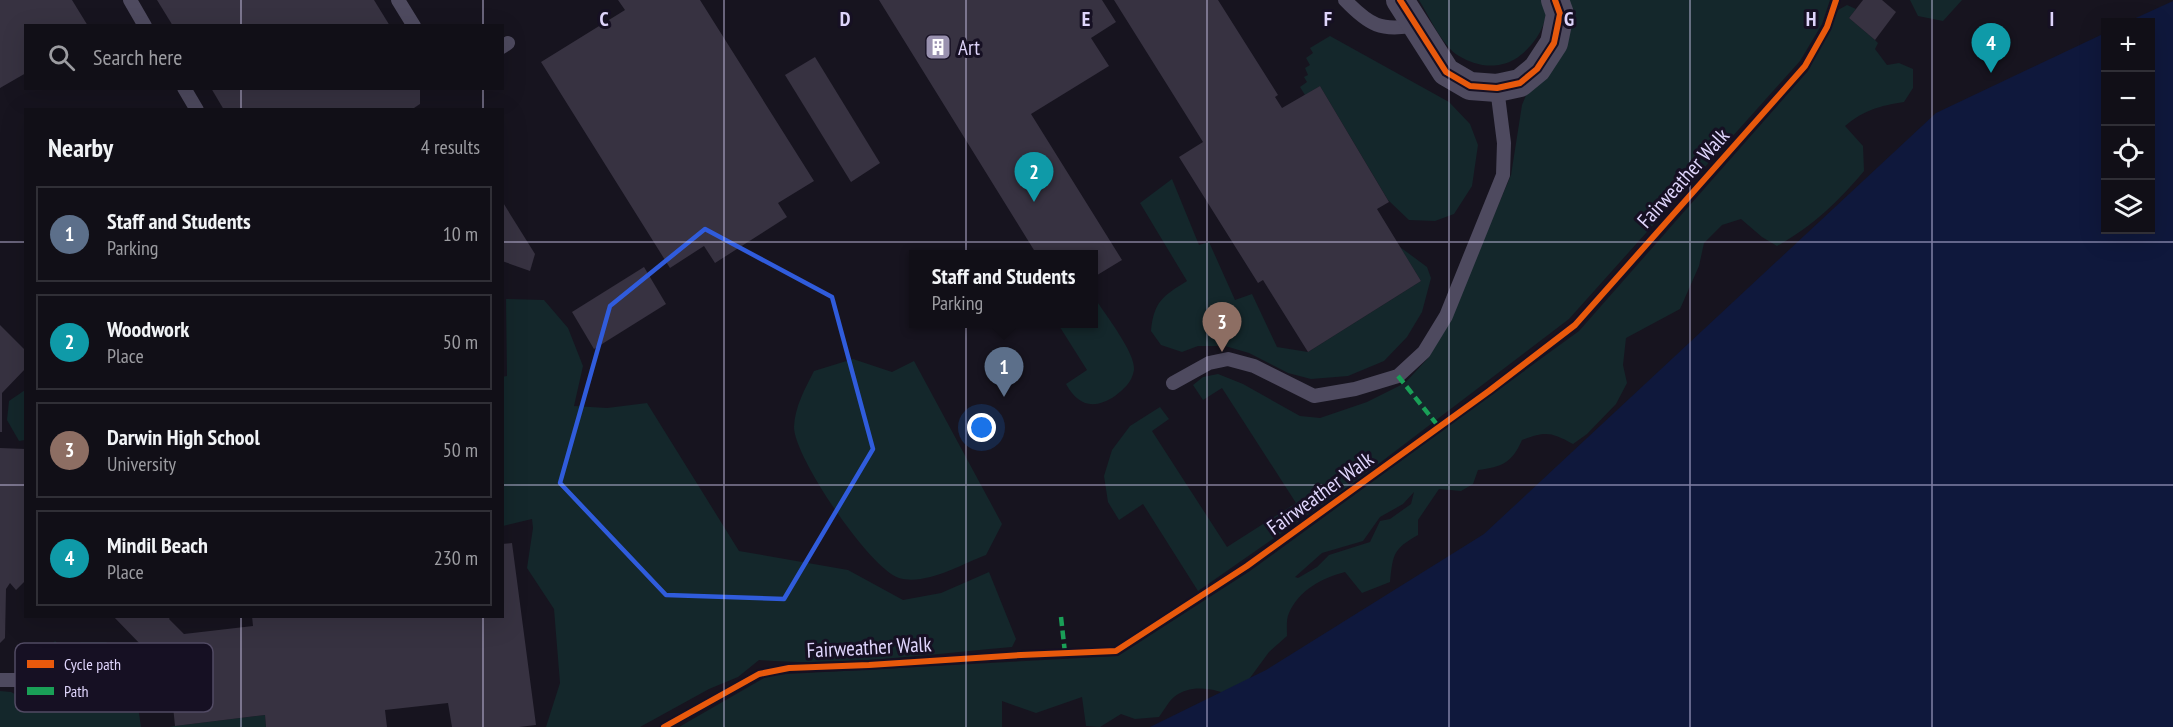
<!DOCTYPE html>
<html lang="en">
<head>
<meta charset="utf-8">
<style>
	:root { --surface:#110f17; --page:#1a1820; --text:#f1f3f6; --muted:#9c9ca1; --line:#302f36; --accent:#0b8043 }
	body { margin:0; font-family:"PT Sans Narrow",sans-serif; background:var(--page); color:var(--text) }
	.controls { position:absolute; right:18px; top:18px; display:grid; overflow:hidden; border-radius:0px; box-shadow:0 6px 24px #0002 }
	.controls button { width:54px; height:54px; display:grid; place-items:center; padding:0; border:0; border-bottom:2px solid var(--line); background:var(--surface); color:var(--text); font:30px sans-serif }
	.you { position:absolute; left:982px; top:428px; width:21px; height:21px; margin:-15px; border:4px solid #fff; border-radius:50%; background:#1a73e8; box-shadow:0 0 0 9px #1a73e833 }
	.badge { display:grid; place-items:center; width:39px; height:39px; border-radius:50%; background:var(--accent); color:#fff; font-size:20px; font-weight:700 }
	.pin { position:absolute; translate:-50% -50px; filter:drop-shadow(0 2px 3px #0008) }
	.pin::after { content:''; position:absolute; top:32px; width:21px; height:18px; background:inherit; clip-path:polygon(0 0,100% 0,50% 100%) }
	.popup { position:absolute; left:909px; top:250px; width:189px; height:78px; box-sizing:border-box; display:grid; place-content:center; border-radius:0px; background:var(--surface); filter:drop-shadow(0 2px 4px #0005); font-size:20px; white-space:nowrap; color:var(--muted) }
	.popup b { font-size:22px; color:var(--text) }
	.popup::after { content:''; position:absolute; left:50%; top:100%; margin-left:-12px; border:12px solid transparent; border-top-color:var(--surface) }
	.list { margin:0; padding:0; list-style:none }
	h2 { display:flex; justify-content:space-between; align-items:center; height:78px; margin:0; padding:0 24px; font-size:26px }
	h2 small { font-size:20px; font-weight:400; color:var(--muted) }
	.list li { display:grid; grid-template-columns:39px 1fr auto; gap:18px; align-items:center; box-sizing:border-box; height:96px; margin:0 12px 12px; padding:0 12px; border:2px solid var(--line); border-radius:0px }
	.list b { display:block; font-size:22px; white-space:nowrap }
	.list p { margin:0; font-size:20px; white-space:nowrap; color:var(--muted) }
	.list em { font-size:20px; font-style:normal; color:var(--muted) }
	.icon { flex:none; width:33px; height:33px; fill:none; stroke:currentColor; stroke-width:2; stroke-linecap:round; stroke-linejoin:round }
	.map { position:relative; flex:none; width:2173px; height:727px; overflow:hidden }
	.search { position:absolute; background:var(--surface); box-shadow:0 6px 24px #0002; left:24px; top:24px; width:480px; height:66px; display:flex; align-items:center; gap:15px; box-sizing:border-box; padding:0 21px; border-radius:0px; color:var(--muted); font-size:22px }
	.panel { position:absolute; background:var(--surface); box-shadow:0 6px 24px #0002; left:24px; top:108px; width:480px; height:510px; border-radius:0px }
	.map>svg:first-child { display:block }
	.green { fill:#14272b; fill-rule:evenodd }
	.water { fill:#0f183c }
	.building { fill:#373241 }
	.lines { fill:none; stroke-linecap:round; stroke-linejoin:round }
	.service { stroke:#4e4a5f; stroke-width:14 }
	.minor { stroke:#4e4a5f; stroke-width:28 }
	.quiet { stroke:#1a9f57; stroke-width:4.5; stroke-dasharray:9 4.5; stroke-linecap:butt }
	.cycleway-casing { stroke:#161023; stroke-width:10 }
	.cycleway { stroke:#e8590c; stroke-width:6 }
	.marked { fill:none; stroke:#305cdc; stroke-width:4.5; stroke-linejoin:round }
	.grid { fill:none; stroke:#dfd5fc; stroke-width:1.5; stroke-opacity:0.55 }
	.labels { text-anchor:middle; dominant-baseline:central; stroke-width:6; stroke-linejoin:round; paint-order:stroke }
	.poi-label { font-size:21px; fill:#dfd5fc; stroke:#161023; text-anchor:start }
	.street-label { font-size:21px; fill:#dfd5fc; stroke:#161023 }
	.key { fill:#161023; stroke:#524b64; stroke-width:1.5 }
	.key-label { font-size:16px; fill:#dfd5fc }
	.grid-label { font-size:20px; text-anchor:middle; font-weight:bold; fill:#dfd5fc; stroke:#161023; stroke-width:6; stroke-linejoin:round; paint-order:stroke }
</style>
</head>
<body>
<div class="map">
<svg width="2173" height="727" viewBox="0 0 2173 727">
	<rect width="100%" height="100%" fill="#17141f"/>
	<g class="green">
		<path d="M1419,0H1545C1553,24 1526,59 1503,64C1488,68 1472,64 1459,56C1442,46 1429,16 1419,0Z"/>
		<path d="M1565,0H1830L1822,24L1800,61L1569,319L1352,484L1198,591L1143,504L1119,520L1108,502L1104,476L1112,450L1130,426L1160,407L1169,419L1152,431L1227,547L1296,503L1222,388L1203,400L1193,385L1203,377L1218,374L1243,384L1300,416L1320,418L1367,402L1405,383L1429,357L1448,323L1511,175L1522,105Z"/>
		<path d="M1910,0H1962L1943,21L1918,16Z"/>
		<path d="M1847,5L1856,9L1849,18L1875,40L1878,43L1875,49L1887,65L1899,63L1913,69V88L1904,102C1879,106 1864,110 1845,126L1863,146L1864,171C1838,202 1813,226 1777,246L1762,237L1741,219L1722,225L1704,243L1699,266L1680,309L1626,338L1623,365L1627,383L1616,404L1587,434L1573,444C1551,432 1546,431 1522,440C1512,463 1502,467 1478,470L1473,484L1461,491L1439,489L1418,520V535C1393,549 1393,554 1390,582L1362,593L1345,572C1322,578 1299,590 1289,613C1286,619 1287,629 1287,636L1269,652L1236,697C1217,690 1193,682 1174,697C1169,701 1164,710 1159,717L1135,719L1121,714L1100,727L1086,726L1082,697L1036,713L1002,701V727H679L769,675L1118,656L1250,571L1579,331L1808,71L1838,10ZM1414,492L1411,504L1390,519L1380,521L1370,542L1329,555L1317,567L1298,578L1295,577L1322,553L1363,541L1380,517L1403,504Z"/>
		<path d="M1330,36L1449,102L1470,124L1478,145L1472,186L1454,214L1435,221L1409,220L1388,200L1320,86L1305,95L1300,87L1307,82L1304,77L1308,75L1305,68L1310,65L1306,58L1313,53L1310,48Z"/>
		<path d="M1172,179L1199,245L1209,242L1235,300L1252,294L1277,347L1308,352L1421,281L1400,247L1427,267L1431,278L1422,312L1407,337L1384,361L1348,376L1311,379L1288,373L1249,353L1225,346H1198L1182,352L1161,345L1151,331C1154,301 1163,296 1187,281L1140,203Z"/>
		<path d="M1094,297C1104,313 1136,353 1134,370C1132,382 1124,389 1115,396C1094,410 1078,406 1066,384L1087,370L1058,324H1094Z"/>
		<path d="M506,299L544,300L568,328L583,366L574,406L607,408L647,403L739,551L848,570L903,600L941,593L989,572L1016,639L1012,647C928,654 843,667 759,660L738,677L709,689L640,727H546L560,683L554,609L527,568L533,528L532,519L503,526L502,377L507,376Z"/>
		<path d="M853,359L892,372L914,361L1002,524L986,555C962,564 925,586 899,578C870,569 794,457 794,427C795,406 805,389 814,371Z"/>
		<path d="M25,390V440L19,441L7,420L9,401Z"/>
		<path d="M55,641L68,654L81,642H106L132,666L141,727H0V691L11,692L40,707L54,693L34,665Z"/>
		<path d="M265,715L266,727H169L175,726Z"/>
	</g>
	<path class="water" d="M2173,1V727H1150L1266,670L1484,534L1936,113L2105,33L2106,230H2150V22H2127Z"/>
	<g class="building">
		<path d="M0,0H72L88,26H26V73L0,88Z"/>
		<path d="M157,0H374L390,26H173Z"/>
		<path d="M618,0H700L814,181L778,203L787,217L715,263L704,246L670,268L541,62L625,10Z"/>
		<path d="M879,0H1102L1116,22L1091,38L1109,66L1031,114L1122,260L1094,277V255H1037Z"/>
		<path d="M1114,0H1218L1278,95L1275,97L1282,108L1320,86L1389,202L1377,209L1421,281L1308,352L1263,280L1258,283L1179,157L1203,142Z"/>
		<path d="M1863,0H1882L1896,12L1875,40L1849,18Z"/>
		<path d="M815,57L880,163L851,182L785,75Z"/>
		<path d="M211,88H420V104L411,110H224Z"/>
		<path d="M502,201L535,254L530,271L502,261Z"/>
		<path d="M644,267L666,304L594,349L572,312Z"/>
		<path d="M0,325L26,351V368L2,393V432H0Z"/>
		<path d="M0,448L26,449V580L16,590L10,583L6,589L5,638L0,643Z"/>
		<path d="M512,543L536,725L519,727H452L448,703L385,710L387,727H266L265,715L175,726L172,696L150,698L143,647L113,616H171L169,619L184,634L253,626L252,616H502V544Z"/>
	</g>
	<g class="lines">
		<g class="service">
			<path d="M130,0L145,26"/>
			<path d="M398,0L414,26"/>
			<path d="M1345,0C1369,25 1381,32 1416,25"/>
			<path d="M502,47L508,43"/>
			<path d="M184,88L197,110"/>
			<path d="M1173,383L1209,363L1228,359L1254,366L1314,396L1355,389L1398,376L1424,352L1446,316L1503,175L1504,143L1497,88"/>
			<path d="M0,680H19"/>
		</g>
		<path class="minor" d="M1400,0L1446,72L1470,86L1497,88L1520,83L1537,69L1554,43L1560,14L1555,0"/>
		<g class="quiet">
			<path d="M1398,376L1439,427"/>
			<path d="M1061,617L1065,653"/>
		</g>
		<g class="cycleway-casing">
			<g id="cycleway">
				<path d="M1400,0L1446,72L1470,86L1497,88L1520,83L1537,69L1554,43L1560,14L1555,0"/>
				<path d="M664,727L759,674L789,668L869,665L1021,655L1116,651L1247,566L1489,391L1575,325L1805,66L1827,27L1836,0"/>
			</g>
		</g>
		<use href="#cycleway" class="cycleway"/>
	</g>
	<path class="marked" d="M705,229L832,297L873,449L784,599L666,595L560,483L610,306Z"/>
	<path class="grid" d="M241,0V26M483,0V26M724,0V727M966,0V727M1207,0V727M1449,0V727M1690,0V727M1932,0V727M241,88V110M483,88V110M0,242H26M502,242H2173M0,485H26M502,485H2173M241,616V727M483,616V727"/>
	<defs>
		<g id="building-square" transform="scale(1.35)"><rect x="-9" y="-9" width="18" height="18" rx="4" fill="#9991af" stroke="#161023"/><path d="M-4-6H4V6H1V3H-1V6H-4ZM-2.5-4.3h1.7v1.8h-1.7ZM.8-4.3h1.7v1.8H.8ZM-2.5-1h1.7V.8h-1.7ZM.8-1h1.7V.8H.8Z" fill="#fff"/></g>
	</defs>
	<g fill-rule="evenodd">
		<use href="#building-square" x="938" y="47"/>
	</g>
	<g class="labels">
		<g class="poi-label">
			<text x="958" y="47">Art</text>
		</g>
		<g class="street-label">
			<text transform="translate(1683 178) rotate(-48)">Fairweather Walk</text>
			<text transform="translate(1320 493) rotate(-36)">Fairweather Walk</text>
			<text transform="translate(869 647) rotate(-3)">Fairweather Walk</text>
		</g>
	</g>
	<rect x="15" y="643" width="198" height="69" rx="9" class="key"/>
	<rect x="27" y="660" width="27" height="8" fill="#e8590c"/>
	<rect x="27" y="687" width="27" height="8" fill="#1a9f57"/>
	<g class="key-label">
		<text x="64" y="670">Cycle path</text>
		<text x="64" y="697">Path</text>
	</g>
	<g class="grid-label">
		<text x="604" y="26">C</text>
		<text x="845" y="26">D</text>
		<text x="1086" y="26">E</text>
		<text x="1328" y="26">F</text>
		<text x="1569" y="26">G</text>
		<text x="1811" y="26">H</text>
		<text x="2052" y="26">I</text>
	</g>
</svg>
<div class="controls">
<button>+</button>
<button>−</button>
<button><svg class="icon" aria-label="locate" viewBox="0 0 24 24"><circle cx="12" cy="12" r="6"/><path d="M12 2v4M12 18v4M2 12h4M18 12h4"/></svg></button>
<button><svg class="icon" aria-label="layers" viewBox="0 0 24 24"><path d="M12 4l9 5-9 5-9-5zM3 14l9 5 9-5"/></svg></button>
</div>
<div class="you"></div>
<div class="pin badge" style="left:1004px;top:397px;background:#5c6f8a">1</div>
<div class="popup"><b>Staff and Students</b>Parking</div>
<div class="pin badge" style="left:1034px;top:202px;background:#0f9aa8">2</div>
<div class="pin badge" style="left:1222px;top:352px;background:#8d6e63">3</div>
<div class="pin badge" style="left:1991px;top:73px;background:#0f9aa8">4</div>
<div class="search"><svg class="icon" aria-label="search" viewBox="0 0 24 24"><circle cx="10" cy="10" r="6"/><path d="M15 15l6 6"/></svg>Search here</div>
<section class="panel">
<h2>Nearby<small>4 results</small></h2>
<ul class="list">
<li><span class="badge" style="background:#5c6f8a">1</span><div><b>Staff and Students</b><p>Parking</p></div><em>10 m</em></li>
<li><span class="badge" style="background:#0f9aa8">2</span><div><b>Woodwork</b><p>Place</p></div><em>50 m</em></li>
<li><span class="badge" style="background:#8d6e63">3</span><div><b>Darwin High School</b><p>University</p></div><em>50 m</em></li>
<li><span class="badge" style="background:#0f9aa8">4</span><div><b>Mindil Beach</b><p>Place</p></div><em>230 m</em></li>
</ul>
</section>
</div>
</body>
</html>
